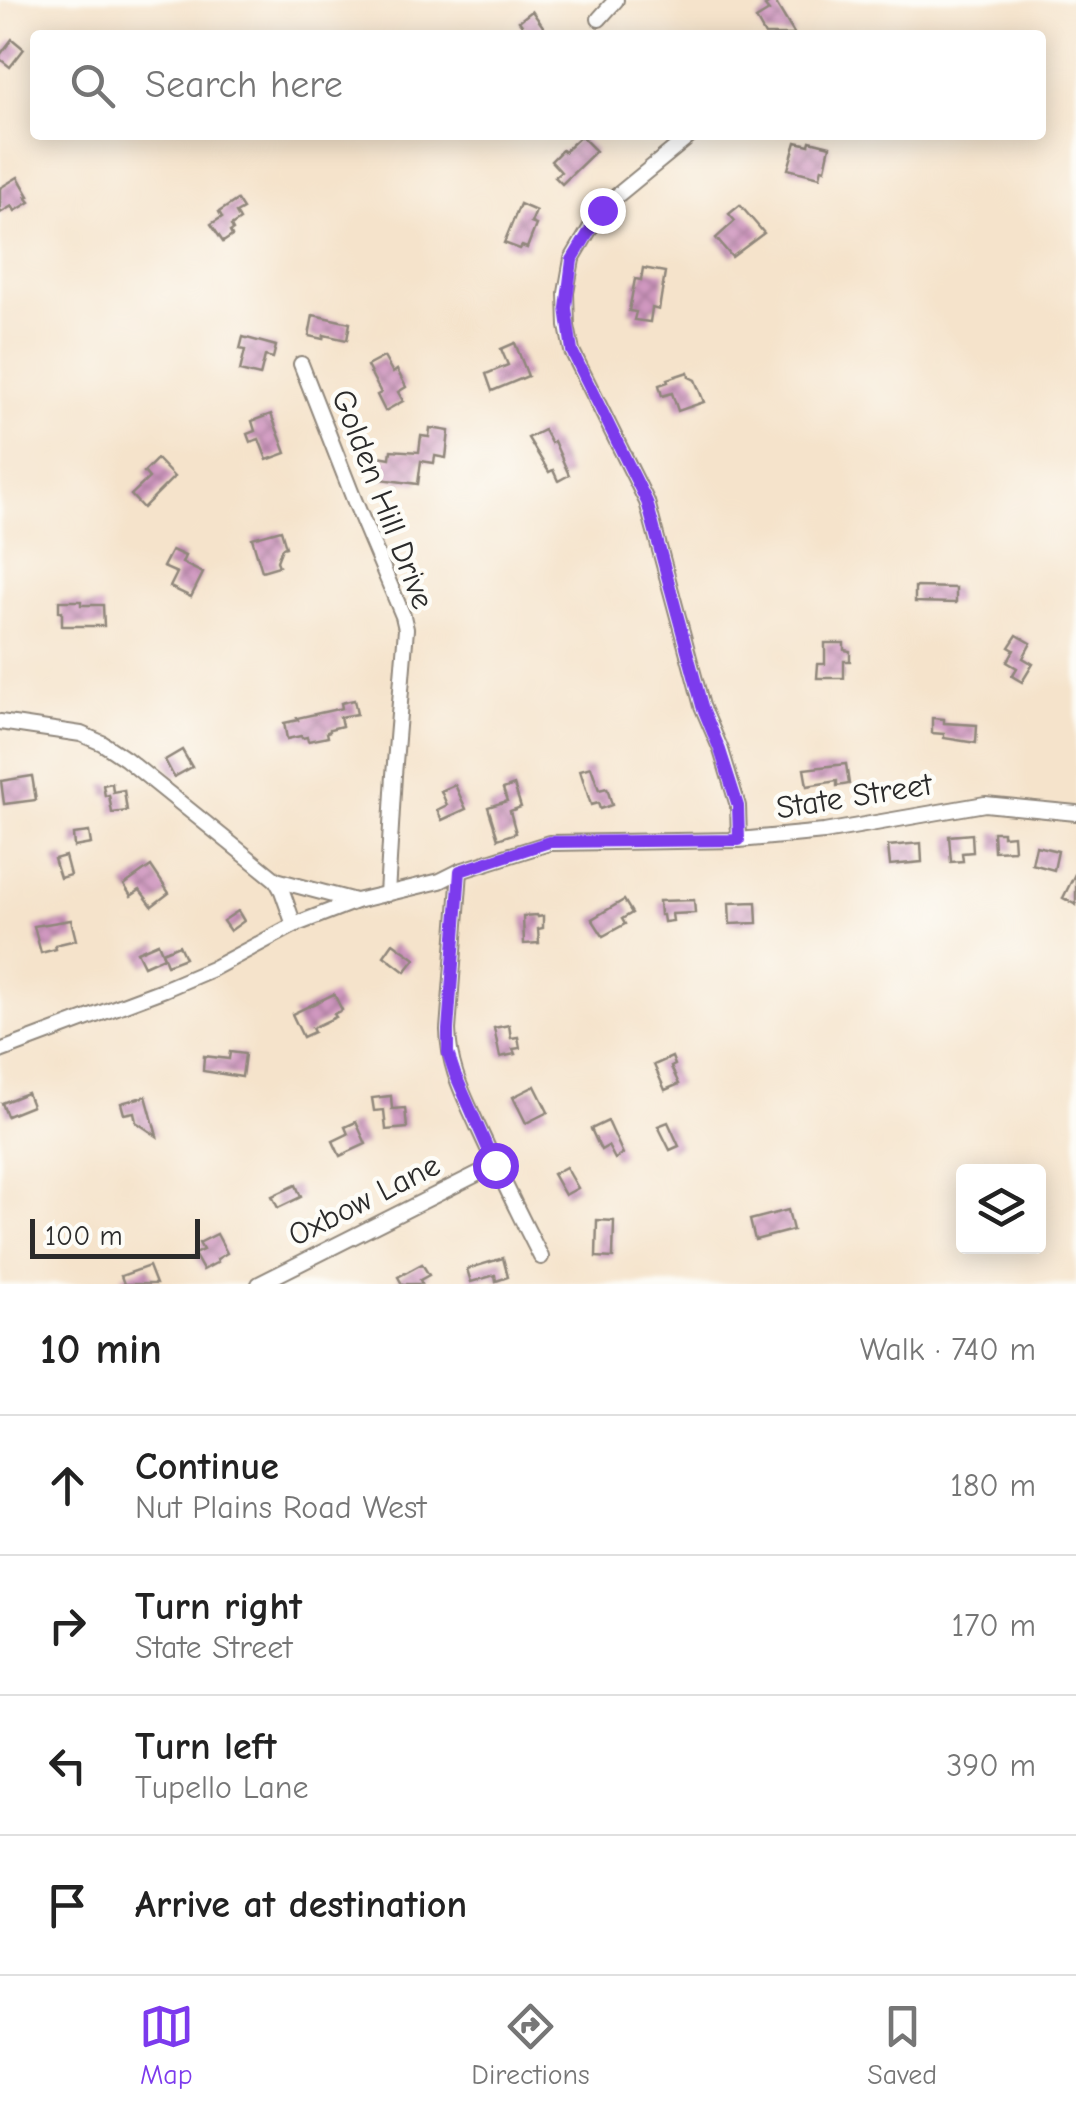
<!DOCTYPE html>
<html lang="en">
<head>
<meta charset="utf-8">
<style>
	:root { --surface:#fff; --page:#f6f6f6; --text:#222; --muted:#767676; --line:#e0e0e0; --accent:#7c3aed }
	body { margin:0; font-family:"Comic Neue",sans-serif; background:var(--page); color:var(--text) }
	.controls { position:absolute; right:30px; bottom:30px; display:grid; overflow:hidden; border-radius:10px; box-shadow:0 5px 25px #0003 }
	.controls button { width:90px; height:90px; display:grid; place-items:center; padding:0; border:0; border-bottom:2px solid var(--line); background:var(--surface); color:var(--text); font:50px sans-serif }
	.scale { position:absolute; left:30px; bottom:25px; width:170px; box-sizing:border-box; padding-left:10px; border:5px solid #2b2b2b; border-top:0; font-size:28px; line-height:35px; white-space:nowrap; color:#2b2b2b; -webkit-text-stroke:8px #fdfcf7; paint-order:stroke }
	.stop { position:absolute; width:30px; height:30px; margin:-22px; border:8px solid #7c3aed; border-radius:50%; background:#fff }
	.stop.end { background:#7c3aed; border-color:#fff; box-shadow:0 2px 10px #0008 }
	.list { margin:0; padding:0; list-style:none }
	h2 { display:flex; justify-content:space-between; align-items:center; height:130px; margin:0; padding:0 40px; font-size:42px }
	h2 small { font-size:32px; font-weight:400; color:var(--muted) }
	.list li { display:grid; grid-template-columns:65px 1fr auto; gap:30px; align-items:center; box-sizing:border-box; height:140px; padding:0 40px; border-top:2px solid var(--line) }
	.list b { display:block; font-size:38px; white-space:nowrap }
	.list p { margin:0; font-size:32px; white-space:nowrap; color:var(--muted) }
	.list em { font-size:32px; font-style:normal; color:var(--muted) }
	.icon { flex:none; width:55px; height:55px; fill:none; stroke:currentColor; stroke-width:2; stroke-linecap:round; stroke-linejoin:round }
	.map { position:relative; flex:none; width:1076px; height:1284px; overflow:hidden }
	.search { position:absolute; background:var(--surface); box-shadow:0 5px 25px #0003; left:30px; right:30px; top:30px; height:110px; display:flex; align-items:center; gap:25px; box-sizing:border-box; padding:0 35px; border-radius:10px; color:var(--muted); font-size:38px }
	.sheet { height:690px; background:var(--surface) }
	nav { display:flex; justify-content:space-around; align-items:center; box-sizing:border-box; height:140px; border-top:2px solid var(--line); background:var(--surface); font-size:28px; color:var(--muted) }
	nav a { display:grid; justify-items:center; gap:5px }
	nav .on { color:var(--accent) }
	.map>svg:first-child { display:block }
	.building { fill:url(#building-cross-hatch) }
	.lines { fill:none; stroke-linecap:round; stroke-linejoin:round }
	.minor-casing { stroke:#90877b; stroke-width:18 }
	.minor { stroke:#fff; stroke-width:14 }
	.route { stroke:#7c3aed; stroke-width:12 }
	.labels { text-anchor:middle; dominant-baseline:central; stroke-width:9; stroke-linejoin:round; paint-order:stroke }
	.street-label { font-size:32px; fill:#2b2b2b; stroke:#fdfcf7 }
</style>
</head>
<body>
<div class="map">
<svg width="1076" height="1284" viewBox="0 0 1076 1284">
	<defs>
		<pattern id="building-cross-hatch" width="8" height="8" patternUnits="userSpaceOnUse" patternTransform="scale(2.5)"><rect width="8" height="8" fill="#d098c0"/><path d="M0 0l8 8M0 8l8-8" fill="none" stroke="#a97c9c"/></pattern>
	</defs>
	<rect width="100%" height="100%" fill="#fdfcf7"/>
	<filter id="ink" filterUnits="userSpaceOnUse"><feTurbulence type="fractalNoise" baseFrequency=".01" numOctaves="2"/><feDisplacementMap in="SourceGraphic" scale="20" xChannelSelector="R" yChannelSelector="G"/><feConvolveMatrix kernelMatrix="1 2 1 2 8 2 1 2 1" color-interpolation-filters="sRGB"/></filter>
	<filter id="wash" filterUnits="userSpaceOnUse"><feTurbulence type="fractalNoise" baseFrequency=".0048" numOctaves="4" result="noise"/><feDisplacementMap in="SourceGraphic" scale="40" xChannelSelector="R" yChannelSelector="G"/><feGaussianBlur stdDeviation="2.25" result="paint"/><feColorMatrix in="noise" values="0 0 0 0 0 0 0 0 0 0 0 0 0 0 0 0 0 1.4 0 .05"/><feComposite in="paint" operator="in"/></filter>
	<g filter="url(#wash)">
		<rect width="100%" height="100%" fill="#f5e3cb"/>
		<g id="blocks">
			<g class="building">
				<path d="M774,0L795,35H765L756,19L769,11L765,6Z"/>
				<path d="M532,11L549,35H529L519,21Z"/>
				<path d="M12,39L24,49L10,67L0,59V55Z"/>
				<path d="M581,136L596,151L562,184L555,177L561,172L551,161L562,150L564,152Z"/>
				<path d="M810,141L830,146L825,169L822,168L820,177L788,169L796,142L809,145Z"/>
				<path d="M18,177L29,196L26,197L30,202L15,211L12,206L0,213V188Z"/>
				<path d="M237,200L243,209L236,213L240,220L231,226L233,230L230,232L232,236L223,242L211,224L222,217L219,212Z"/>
				<path d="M520,204L536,211L531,223L536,225L527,248L522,246L520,249L504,243Z"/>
				<path d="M740,205L764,233L732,257L716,238L735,221L729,214Z"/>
				<path d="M643,268L665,272L659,310L652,308L650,322L634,320L636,312L629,311L635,279L641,280Z"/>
				<path d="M313,315L350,323L347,340L324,335L323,339L309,336Z"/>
				<path d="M243,337L276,346L273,358L265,356L260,376L240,371L245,350L240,349Z"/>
				<path d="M515,343L528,376L492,391L486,374L508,365L501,349Z"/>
				<path d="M384,357L393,373L397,370L406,387L398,392L403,401L385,411L377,395L381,393L367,366Z"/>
				<path d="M688,372L689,377L695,380L704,402L678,411L672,393L662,396L659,385L668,382L667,379Z"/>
				<path d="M271,414L286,453L267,460L259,439L250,442L247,434L255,431L252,421Z"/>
				<path d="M430,428L449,431L446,458L435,456L434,463L421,461L418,484L380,479L381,473L377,472L379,456L390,458L391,450L419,452L421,436L429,437Z"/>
				<path d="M544,430L551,443L554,441L569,475L558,481L553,470L549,472L528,438Z"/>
				<path d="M157,459L174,477L143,508L131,495L149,478L144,472Z"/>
				<path d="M281,530L286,547L282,548L277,561L279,566L262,571L252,538Z"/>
				<path d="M172,550L185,556L182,563L203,573L191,597L170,587L177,573L163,567Z"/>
				<path d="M915,587L956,588V603L915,602Z"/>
				<path d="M59,601H81V605H103L104,626H62V612H59Z"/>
				<path d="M1017,635L1031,643L1023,658L1033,664L1022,682L1012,676L1017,668L1007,662L1014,650L1009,647Z"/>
				<path d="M825,643H844V650L850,651V661H844V678H817L818,664H825Z"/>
				<path d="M354,700L357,714L340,717L342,726L330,729V731L327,732L328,737L308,741L307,737L302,738L301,736L287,739L284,723L298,720L297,718L342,708L341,703Z"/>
				<path d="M932,718L944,719V723L977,725L976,743L944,738V734L932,733Z"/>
				<path d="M182,750L192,767L174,777L165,760Z"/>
				<path d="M846,764L849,784L837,786V781L807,786L804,769Z"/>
				<path d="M591,767L599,790L607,788L612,805L600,809L598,803L591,805L580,770Z"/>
				<path d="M32,776L36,800L4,804L1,781Z"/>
				<path d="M112,783L113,792L124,790L127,811L112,813L109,795L105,796L103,785Z"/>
				<path d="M455,785L466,809L442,820L437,810L447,805L441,791Z"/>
				<path d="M514,785L521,807L510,811L516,833L498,839L488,807L507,801L503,789Z"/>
				<path d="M89,832L91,844L74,847L73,834Z"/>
				<path d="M993,832H1003V836L1013,835L1014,850L994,851Z"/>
				<path d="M972,834L973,852L962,853L963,861L951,862L949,836Z"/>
				<path d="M921,843L922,862L890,865L888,846Z"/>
				<path d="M1036,846L1058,851L1054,870L1032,864Z"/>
				<path d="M65,856L70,875L60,878L54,859Z"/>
				<path d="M151,866L169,893L152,906L140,890L131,896L124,885Z"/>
				<path d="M1076,872V905L1063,898Z"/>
				<path d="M624,900L632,913L622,919L625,924L603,936L592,919Z"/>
				<path d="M694,900L695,913L672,914L673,921L664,922L663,915H660L659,901Z"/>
				<path d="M756,902L757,923L730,924L729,903Z"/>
				<path d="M238,911L244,921L230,931L223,921Z"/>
				<path d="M537,915L538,917L543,916V928L538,929L539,943L524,944L523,916Z"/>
				<path d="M71,920L76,940L55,945L56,949L41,953L34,926Z"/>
				<path d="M158,943L164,957L144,966L137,952Z"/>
				<path d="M393,943L415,959L405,972L384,956Z"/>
				<path d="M179,945L185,958L167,965L162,952Z"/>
				<path d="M334,994L342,1010L334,1014L336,1017L312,1028L314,1032L303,1037L292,1014Z"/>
				<path d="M509,1025L511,1038L518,1037L520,1048L513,1049L515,1054L500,1057L494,1028Z"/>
				<path d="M230,1052L245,1054L242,1077L203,1071L204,1056L229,1059Z"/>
				<path d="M672,1057L675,1065L671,1067L679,1084L665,1090L654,1065Z"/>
				<path d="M535,1086L548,1112L526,1123L513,1097Z"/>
				<path d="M27,1093L32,1106L7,1116L2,1103Z"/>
				<path d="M146,1096L157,1136L136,1122L134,1112L124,1114L121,1103Z"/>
				<path d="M391,1096L392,1109L405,1108L407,1128L386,1130L384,1110L374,1111L372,1098Z"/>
				<path d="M608,1121L623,1154L615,1159L608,1146L601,1150L591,1129Z"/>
				<path d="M356,1122L366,1144L340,1156L333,1141L348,1134L345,1127Z"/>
				<path d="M668,1122L679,1146L670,1150L658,1126Z"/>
				<path d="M566,1167L578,1188L565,1195L553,1174Z"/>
				<path d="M296,1185L301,1197L278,1208L272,1196Z"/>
				<path d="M788,1210L793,1230L755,1240L750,1220Z"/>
				<path d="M597,1220L614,1221L613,1258L596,1257Z"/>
				<path d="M217,1234L227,1253L217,1259L218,1262L203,1270L194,1254L203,1250L199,1243Z"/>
				<path d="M503,1258L508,1277L496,1281L495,1275L471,1282L467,1269Z"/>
				<path d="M422,1264L429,1275L420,1280L422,1284H402L398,1277Z"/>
				<path d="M149,1266L156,1284H124L121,1276Z"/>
			</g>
		</g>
	</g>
	<g filter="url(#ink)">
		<use href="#blocks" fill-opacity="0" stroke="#90877b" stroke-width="2.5"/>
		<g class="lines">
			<g class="minor-casing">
				<g id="minor">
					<path d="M599,19L616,0"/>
					<path d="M691,135L608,203L598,215L572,259L566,293L567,326L572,351L647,502L702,706L721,750L738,806L739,840"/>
					<path d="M301,364L355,502L403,616L406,629L394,775L387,894"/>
					<path d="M0,722L81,734L102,743L126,759L276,880L282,891L294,925"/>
					<path d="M460,871L448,1030C449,1069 463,1093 478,1127C498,1171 519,1214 541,1257"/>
					<path d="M276,880L355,901"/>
					<path d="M0,1051L165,989L212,969L294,925L356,901L440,881L460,871L549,843L739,840L824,832L985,804L1076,813"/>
					<path d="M259,1284L495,1165"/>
				</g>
			</g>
			<use href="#minor" class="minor"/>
		</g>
	</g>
	<g class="lines" filter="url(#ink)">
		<path class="route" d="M495,1165L455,1074L448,1053V1030L460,871L549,842L739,840L738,806L720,750L702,706L647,502L572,351L566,308L572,260L602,210"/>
	</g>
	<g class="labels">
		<g class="street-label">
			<text transform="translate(383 499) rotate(69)">Golden Hill Drive</text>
			<text transform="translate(854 796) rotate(-9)">State Street</text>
			<text transform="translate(364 1200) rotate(-27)">Oxbow Lane</text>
		</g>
	</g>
</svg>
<div class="controls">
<button><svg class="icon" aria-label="layers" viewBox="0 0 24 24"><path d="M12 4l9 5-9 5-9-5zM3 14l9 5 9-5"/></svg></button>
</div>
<div class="scale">100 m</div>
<div class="stop" style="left:495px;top:1165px"></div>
<div class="stop end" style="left:602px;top:210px"></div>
<div class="search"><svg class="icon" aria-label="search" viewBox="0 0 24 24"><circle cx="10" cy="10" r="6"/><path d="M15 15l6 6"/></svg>Search here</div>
</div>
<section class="sheet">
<h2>10 min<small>Walk · 740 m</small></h2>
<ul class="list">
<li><svg class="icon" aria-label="ahead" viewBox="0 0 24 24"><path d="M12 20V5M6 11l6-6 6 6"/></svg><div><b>Continue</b><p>Nut Plains Road West</p></div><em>180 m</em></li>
<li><svg class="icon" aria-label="right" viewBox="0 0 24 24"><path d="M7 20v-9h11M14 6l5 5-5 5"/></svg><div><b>Turn right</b><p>State Street</p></div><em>170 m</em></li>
<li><svg class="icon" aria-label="left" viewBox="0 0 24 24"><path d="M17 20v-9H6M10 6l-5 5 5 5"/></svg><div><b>Turn left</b><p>Tupello Lane</p></div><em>390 m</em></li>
<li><svg class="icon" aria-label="arrive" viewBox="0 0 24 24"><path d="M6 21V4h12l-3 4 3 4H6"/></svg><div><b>Arrive at destination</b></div></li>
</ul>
</section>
<nav>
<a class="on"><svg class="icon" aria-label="map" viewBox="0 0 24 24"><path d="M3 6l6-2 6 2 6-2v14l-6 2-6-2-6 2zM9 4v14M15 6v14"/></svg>Map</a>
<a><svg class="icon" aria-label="directions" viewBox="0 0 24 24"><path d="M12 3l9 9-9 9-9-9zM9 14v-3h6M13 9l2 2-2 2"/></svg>Directions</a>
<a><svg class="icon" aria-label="saved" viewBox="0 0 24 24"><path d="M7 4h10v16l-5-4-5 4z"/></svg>Saved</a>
</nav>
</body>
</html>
